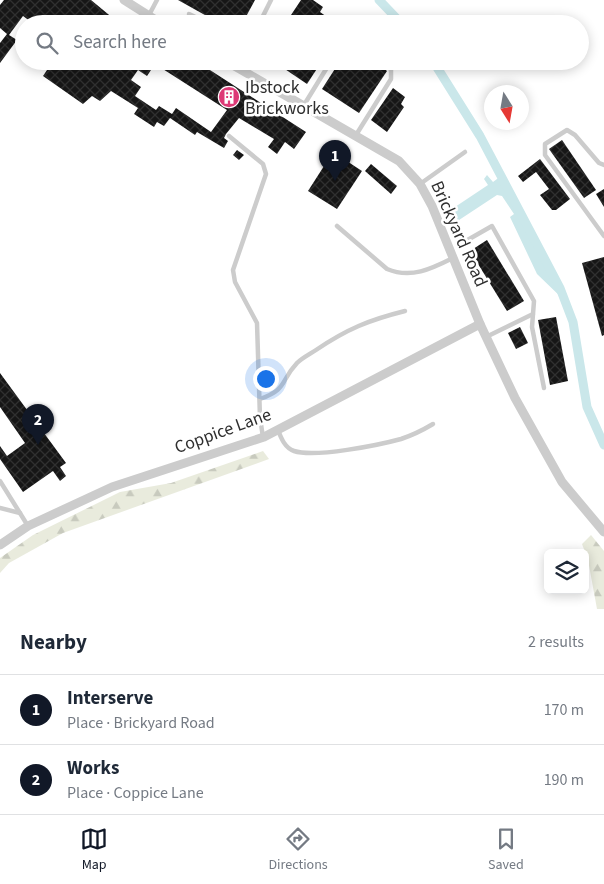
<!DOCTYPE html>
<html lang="en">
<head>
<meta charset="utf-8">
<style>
	:root { --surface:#fff; --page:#f2f2f3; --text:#1f2937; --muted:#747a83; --line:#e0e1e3; --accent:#111827 }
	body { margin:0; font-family:"Source Sans 3",sans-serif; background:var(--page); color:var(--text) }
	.controls { position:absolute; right:15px; bottom:15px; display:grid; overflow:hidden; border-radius:8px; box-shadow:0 2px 12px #0003 }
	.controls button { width:45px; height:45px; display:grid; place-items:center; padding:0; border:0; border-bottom:1px solid var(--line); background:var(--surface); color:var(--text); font:25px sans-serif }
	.compass { position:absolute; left:484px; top:85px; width:45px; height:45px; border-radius:50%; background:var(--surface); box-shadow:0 2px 12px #0003; rotate:169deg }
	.you { position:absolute; left:265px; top:378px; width:18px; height:18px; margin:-12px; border:4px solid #fff; border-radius:50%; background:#1a73e8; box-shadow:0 0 0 8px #1a73e833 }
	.badge { display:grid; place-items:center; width:32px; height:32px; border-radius:50%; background:var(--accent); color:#fff; font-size:16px; font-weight:700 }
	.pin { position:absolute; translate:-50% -41px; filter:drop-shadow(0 1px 2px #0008) }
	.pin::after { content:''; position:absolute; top:26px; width:18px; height:15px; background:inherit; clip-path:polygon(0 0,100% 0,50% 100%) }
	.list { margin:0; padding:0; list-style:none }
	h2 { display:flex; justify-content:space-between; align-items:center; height:65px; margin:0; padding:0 20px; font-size:21px }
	h2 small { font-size:16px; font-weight:400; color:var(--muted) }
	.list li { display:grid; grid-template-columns:32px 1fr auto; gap:15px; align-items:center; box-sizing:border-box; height:70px; padding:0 20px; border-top:1px solid var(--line) }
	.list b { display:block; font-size:19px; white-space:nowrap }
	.list p { margin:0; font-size:16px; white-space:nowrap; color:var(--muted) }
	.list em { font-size:16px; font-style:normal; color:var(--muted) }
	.icon { flex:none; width:28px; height:28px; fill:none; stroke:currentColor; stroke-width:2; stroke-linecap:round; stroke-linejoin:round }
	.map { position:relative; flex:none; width:604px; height:609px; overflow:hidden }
	.search { position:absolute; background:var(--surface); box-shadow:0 2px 12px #0003; left:15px; right:15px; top:15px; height:55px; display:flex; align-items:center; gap:12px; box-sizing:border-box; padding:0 18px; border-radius:28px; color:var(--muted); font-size:19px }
	.sheet { height:205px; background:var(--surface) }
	nav { display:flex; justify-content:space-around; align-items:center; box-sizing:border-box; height:70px; border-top:1px solid var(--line); background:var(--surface); font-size:14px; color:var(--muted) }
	nav a { display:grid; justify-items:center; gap:2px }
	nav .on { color:var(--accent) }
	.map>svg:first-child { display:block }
	.forest { fill:url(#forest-firs) }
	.water { fill:#cae7ea }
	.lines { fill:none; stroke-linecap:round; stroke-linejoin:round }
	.canal { stroke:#cae7ea; stroke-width:9 }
	.building { fill:url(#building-cross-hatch); fill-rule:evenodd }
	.lane { stroke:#ccc; stroke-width:4.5 }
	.street { stroke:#ccc; stroke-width:9 }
	.labels { text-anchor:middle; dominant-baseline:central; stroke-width:5; stroke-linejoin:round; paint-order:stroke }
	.poi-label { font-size:18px; fill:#2f2f2f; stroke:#fff; text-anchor:start }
	.street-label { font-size:18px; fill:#2f2f2f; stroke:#fff }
</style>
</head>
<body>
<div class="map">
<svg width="604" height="609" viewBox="0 0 604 609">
	<defs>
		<pattern id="forest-firs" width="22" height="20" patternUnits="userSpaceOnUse" patternTransform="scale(1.25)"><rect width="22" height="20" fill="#e9ebdd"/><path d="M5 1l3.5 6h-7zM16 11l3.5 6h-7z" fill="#c8cabe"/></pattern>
		<pattern id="building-cross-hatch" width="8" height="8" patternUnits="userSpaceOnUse" patternTransform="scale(1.25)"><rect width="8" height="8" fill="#161616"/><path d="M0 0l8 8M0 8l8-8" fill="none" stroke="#303030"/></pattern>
	</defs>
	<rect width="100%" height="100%" fill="#fff"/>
	<g class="forest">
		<path d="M263,451L269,459L63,533L9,563L0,573V558L33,535L120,492L171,483Z"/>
		<path d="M591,535L604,551V609H597L588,560L582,544Z"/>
	</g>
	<path class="water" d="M487,175L493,182L501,176L565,301L537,274L510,217L514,214L502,196L497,195L456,222L449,211L488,185L484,179Z"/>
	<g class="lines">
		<g class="canal">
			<path d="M379,0L402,24"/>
			<path d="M433,61L480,136L560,288L573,322L587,407L604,445"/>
		</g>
	</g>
	<g class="building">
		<path d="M4,0H91L120,24H56L45,16L40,24H34L23,16L9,35L17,40L0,63V43L7,34L0,28V5Z"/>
		<path d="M178,0H255L242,24H221Z"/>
		<path d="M301,0H313L323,7L320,12L337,24H285Z"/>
		<path d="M126,16L137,24H121Z"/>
		<path d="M53,61H196L306,132L294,149L285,142L277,154L268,147L274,139L239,118L226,134L224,138L228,141L224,148L197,132L195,135L170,118L164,126L157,122L154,127L134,114L138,108L111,91L100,101L92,96L83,104L43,76ZM155,64L227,110L211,132L176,108L172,114L159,106L156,110L135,96L141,87L131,80L138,70L147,76Z"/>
		<path d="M273,61H322L307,84Z"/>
		<path d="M340,61H375L387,71L359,113L322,89Z"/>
		<path d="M393,88L405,97L401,104L404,107L387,132L371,120Z"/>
		<path d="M562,140L596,190L584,198L549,149Z"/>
		<path d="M237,150L244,155L239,160L233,155Z"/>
		<path d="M333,152L362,171L337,209L308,191Z"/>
		<path d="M540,159L570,199L556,210H552L540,195L549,189L536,172L523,182L518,176Z"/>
		<path d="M371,164L397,186L391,194L365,171Z"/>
		<path d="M604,189V207L596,194Z"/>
		<path d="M487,240L524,301L507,311L470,251Z"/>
		<path d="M604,257V335L602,336L582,263Z"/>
		<path d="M556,317L568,381L550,385L538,320Z"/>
		<path d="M520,327L528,343L516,349L508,333Z"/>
		<path d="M0,373L66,463L60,467L66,476L60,481L53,471L23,492L0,459V446L7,456L25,443L0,407Z"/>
	</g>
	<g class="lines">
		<g class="lane">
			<path d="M189,14L210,24"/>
			<path d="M149,15L157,0"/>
			<path d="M259,24L271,0"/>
			<path d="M304,105L331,61"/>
			<path d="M356,135L391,79V70L385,61"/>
			<path d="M229,136L263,164L266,174L233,270L235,282L257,323L260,418L263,437"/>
			<path d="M604,165L599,163L575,135L567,130L545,144V155L604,236"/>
			<path d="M420,184L465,152"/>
			<path d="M337,226L387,269C411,279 431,269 453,258"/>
			<path d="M464,242L492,226L534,301L533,314L486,337"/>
			<path d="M533,314L532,327L544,388"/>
			<path d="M260,399C288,389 280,381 297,363C302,358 310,354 316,350C347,329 369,320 405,311"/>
			<path d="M278,430C281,438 285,448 294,451C315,458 379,445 401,439C413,435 423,430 433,424"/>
			<path d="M0,481L28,526"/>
			<path d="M0,508L20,513"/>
		</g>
		<g class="street">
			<path d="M124,0L162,24"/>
			<path d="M226,61L399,161L420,184L432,206L480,324L515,398L562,482L604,532"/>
			<path d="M0,545L28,526L112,487L264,437L480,324"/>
		</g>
	</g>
	<defs>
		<g id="building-disc" transform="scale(1.125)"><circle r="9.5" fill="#dd3976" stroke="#fff"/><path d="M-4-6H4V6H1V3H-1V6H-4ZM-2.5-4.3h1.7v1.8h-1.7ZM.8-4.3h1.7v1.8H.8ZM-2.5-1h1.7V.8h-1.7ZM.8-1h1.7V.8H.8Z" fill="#fff"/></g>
	</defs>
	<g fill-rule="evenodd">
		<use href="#building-disc" x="229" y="97"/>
	</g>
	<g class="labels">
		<g class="poi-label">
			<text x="245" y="87">Ibstock<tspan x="245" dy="21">Brickworks</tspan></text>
		</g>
		<g class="street-label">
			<text transform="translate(459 234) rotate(66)">Brickyard Road</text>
			<text transform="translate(223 431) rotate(-20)">Coppice Lane</text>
		</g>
	</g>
</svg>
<div class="controls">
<button><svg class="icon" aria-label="layers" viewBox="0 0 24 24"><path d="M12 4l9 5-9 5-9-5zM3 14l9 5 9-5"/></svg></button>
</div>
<svg class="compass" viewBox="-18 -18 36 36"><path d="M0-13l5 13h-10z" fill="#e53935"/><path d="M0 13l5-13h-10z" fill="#747a83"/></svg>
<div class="you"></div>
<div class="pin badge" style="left:335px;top:181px">1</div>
<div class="pin badge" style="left:38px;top:445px">2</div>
<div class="search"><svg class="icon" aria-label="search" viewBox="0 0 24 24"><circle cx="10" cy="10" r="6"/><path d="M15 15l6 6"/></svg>Search here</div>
</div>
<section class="sheet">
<h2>Nearby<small>2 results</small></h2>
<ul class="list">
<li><span class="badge">1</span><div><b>Interserve</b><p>Place · Brickyard Road</p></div><em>170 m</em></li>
<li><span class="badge">2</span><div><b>Works</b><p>Place · Coppice Lane</p></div><em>190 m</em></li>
</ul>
</section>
<nav>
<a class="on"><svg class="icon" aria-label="map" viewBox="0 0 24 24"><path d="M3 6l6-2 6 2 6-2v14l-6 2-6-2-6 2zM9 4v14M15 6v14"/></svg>Map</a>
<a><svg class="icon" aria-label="directions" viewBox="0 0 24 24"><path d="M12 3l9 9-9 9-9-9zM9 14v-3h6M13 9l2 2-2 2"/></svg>Directions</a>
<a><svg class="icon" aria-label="saved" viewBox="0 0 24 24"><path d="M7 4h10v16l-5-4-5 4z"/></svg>Saved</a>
</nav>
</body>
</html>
